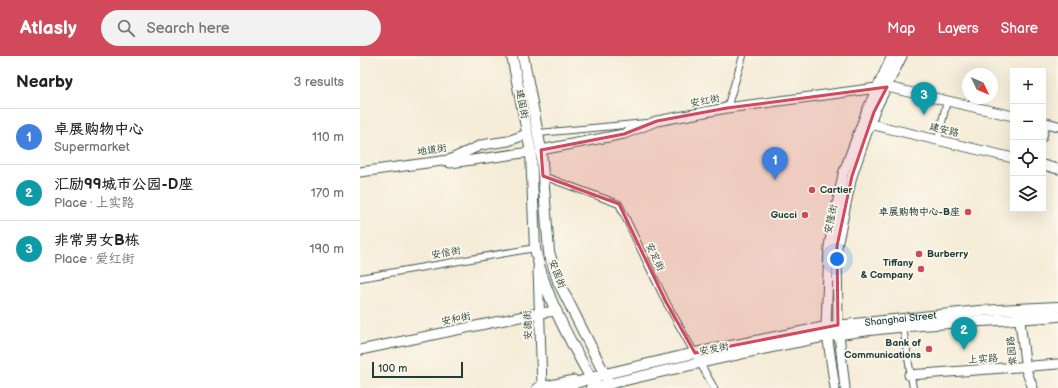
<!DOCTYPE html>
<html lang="en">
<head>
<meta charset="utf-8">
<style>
	:root { --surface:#fff; --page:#f2f2f2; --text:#222; --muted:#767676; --line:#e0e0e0; --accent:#d1495b }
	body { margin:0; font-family:"Balsamiq Sans","LXGW WenKai TC",sans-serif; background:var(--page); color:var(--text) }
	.controls { position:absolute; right:12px; top:12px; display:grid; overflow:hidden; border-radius:0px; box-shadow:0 4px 16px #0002 }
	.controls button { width:36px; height:36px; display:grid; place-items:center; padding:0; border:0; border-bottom:1px solid var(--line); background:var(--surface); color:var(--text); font:20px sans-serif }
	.compass { position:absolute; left:602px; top:12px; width:36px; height:36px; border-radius:50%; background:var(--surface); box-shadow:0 4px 16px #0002; rotate:134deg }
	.scale { position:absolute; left:12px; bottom:10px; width:91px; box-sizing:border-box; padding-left:4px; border:2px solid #1f3d34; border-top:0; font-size:11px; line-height:14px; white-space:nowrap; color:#1f3d34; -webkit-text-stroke:3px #fbf7ec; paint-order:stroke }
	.you { position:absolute; left:477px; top:203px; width:14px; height:14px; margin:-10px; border:3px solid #fff; border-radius:50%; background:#1a73e8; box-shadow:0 0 0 6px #1a73e833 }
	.badge { display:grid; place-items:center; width:26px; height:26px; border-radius:50%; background:var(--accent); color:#fff; font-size:13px; font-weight:700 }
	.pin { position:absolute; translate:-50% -33px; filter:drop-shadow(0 1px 2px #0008) }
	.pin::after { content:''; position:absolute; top:21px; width:14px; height:12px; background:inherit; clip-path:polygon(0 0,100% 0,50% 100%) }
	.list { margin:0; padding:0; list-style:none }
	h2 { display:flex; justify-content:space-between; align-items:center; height:52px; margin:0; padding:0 16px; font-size:17px }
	h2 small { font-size:13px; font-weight:400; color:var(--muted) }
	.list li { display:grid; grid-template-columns:26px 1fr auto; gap:12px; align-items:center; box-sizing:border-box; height:56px; padding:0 16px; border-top:1px solid var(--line) }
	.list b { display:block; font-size:15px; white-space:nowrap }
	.list p { margin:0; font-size:13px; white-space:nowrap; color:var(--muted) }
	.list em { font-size:13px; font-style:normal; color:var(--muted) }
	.icon { flex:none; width:22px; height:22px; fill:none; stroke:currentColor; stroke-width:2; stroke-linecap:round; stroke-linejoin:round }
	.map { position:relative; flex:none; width:698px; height:332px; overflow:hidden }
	header { display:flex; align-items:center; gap:24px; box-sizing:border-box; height:56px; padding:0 20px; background:var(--accent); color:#fff }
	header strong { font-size:19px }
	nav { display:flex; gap:22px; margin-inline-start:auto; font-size:14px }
	.search { width:280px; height:36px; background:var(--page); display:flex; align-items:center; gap:10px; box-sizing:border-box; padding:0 14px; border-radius:22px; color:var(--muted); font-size:15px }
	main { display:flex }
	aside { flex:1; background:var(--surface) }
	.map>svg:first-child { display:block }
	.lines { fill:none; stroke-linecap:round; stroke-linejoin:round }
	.street-casing { stroke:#3f574c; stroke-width:8 }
	.secondary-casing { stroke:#3f574c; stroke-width:11 }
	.primary-casing { stroke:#3f574c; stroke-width:12 }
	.street { stroke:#fff; stroke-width:6 }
	.secondary { stroke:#fff; stroke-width:9 }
	.primary { stroke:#fff; stroke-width:10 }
	.marked { fill:#d1495b; fill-opacity:0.2; stroke:#d1495b; stroke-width:3; stroke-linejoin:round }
	.poi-dot { fill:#d1495b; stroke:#fbf7ec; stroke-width:1.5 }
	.labels { text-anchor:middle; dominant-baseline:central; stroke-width:3.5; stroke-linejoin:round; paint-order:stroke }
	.street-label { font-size:10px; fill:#1f3d34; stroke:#fbf7ec }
	.poi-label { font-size:10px; font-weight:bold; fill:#1f3d34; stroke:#fbf7ec; text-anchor:end }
</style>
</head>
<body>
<header>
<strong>Atlasly</strong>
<div class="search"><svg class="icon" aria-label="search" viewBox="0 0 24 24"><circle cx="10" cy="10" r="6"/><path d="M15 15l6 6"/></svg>Search here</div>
<nav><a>Map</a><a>Layers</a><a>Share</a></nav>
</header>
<main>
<aside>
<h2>Nearby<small>3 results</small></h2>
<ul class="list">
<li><span class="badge" style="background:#3f7fe0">1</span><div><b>卓展购物中心</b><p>Supermarket</p></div><em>110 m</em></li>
<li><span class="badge" style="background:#0f9aa8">2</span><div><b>汇励99城市公园-D座</b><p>Place · 上实路</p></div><em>170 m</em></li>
<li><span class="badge" style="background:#0f9aa8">3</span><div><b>非常男女B栋</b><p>Place · 爱红街</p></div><em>190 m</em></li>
</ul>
</aside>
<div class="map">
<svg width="698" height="332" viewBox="0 0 698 332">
	<rect width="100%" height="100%" fill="#fbf7ec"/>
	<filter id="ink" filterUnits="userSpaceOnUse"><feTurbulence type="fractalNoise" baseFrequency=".025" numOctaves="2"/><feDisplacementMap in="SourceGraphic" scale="8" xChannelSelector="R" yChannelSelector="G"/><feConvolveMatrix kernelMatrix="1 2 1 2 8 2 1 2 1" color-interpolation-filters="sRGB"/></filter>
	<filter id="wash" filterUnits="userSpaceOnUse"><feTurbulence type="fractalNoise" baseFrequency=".012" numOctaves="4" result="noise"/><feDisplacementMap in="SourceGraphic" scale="16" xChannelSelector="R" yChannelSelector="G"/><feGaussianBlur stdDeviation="0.9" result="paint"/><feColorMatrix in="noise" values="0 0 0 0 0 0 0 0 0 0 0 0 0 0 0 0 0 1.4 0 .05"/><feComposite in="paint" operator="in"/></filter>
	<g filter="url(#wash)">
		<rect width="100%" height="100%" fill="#f5ecd7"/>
	</g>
	<g filter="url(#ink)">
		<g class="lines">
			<g class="street-casing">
				<g id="street">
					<path d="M367,52L383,0"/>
					<path d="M179,77L286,67"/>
					<path d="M683,82L687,67"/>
					<path d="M578,84L587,44"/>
					<path d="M183,120L259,148L306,246L354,332"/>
					<path d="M0,222L175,192"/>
					<path d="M543,272L553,332"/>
				</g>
			</g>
			<g class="secondary-casing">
				<g id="secondary">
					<path d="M527,31L653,60"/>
					<path d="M683,66L698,70"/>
					<path d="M510,68L653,102"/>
					<path d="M181,94L264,78L297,65L367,52L517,32"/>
					<path d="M90,107L171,96"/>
					<path d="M683,109L698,113"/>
					<path d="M0,116L89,104L121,89L148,85L167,78"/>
					<path d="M178,212L182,330"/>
					<path d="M659,257L666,314L673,332"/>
					<path d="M0,294L179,257L197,255"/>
					<path d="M549,319L698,308"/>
					<path d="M177,332L214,324"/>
					<path d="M475,332L466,271L469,190L483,118L507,54L532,0"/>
					<path d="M485,332L478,269L477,190L492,120L514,56L542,0"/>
				</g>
			</g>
			<g class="primary-casing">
				<g id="primary">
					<path d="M152,0L171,96L175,192C184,239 211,287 234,328"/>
					<path d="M163,0L181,94L189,196L198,225L247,323"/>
					<path id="s1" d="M199,332L245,318L335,297L466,271L619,255L698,251"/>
					<path d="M231,332C310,314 389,294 468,280C544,267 622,266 698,260"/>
				</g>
			</g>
			<use href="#street" class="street"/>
			<use href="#secondary" class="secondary"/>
			<use href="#primary" class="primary"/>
		</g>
	</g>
	<path class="marked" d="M527,31L514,56L492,120L477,190L478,269L335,297L306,246L259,148L183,120L181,94L264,78L297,65L367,52Z"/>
	<g class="poi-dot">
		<circle cx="452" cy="134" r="4"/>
		<circle cx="608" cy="156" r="4"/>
		<circle cx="445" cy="159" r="4"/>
		<circle cx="559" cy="198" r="4"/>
		<circle cx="561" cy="213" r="4"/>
		<circle cx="569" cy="293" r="4"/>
	</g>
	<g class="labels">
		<g class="street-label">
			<text transform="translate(345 45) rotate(-11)">安红街</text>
			<text transform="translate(162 48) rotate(79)">建国街</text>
			<text transform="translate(584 74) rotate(14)">建安路</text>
			<text transform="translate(72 94) rotate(-8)">地道街</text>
			<text transform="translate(471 163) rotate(-78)">安隆街</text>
			<text transform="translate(86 197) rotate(-10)">安信街</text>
			<text transform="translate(295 201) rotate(64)">安定街</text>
			<text transform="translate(197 218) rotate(69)">安国街</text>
			<text transform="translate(96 263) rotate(-12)">安和街</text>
			<text stroke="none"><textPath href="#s1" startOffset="349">Shanghai Street</textPath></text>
			<text transform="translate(168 269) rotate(-92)">安德街</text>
			<text transform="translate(354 293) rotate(-11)">安发街</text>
			<text transform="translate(652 295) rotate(-96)">紫园路</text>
			<text transform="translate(623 303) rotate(-4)">上实路</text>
		</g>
		<g class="poi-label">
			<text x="460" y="134" text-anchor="start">Cartier</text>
			<text x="600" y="156">卓展购物中心-B座</text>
			<text x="437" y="159">Gucci</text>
			<text x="567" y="198" text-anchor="start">Burberry</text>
			<text x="553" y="207">Tiffany<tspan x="553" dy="12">&amp; Company</tspan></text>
			<text x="561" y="287">Bank of<tspan x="561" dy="12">Communications</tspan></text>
		</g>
	</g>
</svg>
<div class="controls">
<button>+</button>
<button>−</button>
<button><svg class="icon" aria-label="locate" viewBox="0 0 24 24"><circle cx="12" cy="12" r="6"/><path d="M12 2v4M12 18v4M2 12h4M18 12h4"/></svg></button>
<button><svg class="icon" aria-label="layers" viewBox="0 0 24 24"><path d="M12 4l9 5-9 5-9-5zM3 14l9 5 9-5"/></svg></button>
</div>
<svg class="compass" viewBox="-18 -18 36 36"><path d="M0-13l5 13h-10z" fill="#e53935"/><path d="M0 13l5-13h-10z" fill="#767676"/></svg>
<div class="scale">100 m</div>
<div class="you"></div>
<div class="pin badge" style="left:415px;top:124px;background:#3f7fe0">1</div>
<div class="pin badge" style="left:604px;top:294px;background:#0f9aa8">2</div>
<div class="pin badge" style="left:564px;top:59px;background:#0f9aa8">3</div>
</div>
</main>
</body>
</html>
